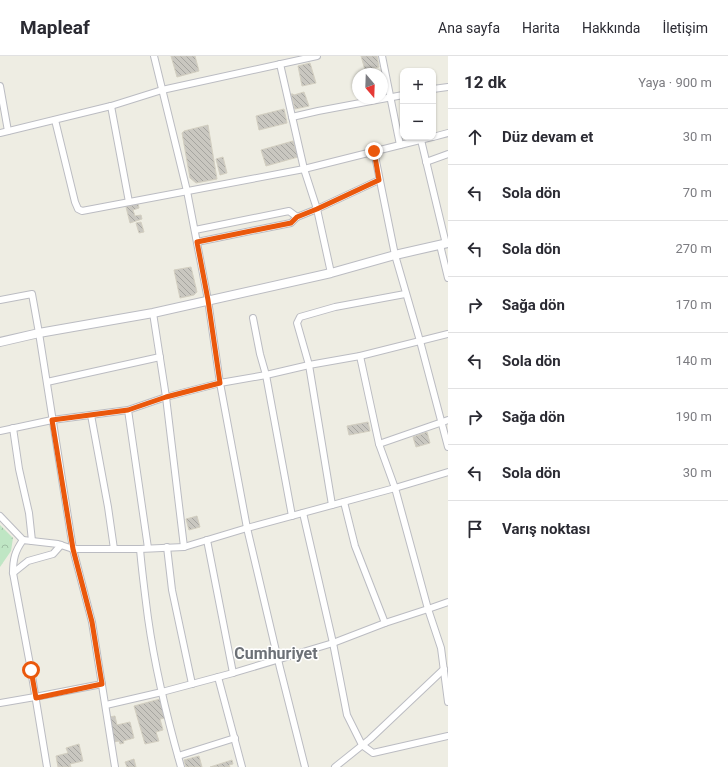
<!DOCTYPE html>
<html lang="tr">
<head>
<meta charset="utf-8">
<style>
	:root { --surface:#fff; --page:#f7f7f7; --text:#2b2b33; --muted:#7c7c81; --line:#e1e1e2 }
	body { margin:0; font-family:Roboto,sans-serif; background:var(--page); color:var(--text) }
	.controls { position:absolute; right:12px; top:12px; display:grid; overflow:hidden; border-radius:8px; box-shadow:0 1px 3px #0004 }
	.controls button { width:36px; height:36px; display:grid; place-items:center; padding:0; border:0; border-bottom:1px solid var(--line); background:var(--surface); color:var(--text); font:20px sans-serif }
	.compass { position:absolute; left:352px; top:12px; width:36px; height:36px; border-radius:50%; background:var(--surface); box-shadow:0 1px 3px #0004; rotate:161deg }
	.stop { position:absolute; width:12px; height:12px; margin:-9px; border:3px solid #ea580c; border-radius:50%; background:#fff }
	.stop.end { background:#ea580c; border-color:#fff; box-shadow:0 1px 4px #0008 }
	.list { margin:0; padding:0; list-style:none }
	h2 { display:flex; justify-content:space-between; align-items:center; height:52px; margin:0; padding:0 16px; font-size:17px }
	h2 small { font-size:13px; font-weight:400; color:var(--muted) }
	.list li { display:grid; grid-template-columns:26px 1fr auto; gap:12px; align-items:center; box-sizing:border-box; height:56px; padding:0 16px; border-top:1px solid var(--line) }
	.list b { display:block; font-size:15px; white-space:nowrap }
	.list em { font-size:13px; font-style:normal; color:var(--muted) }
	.icon { flex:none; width:22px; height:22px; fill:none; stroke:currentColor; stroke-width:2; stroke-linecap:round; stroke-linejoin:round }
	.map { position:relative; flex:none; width:448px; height:711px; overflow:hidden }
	header { display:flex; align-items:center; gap:24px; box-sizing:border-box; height:56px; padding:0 20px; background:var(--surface); border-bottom:1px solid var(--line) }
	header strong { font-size:19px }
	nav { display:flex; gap:22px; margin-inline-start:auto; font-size:14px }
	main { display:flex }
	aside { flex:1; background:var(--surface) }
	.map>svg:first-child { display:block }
	.forest { fill:url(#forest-crowns) }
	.building { fill:url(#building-back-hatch); stroke:#d3cfc1 }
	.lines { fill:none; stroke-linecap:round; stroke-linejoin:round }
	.minor-casing { stroke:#bbbcc2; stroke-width:8 }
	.tertiary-casing { stroke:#bbbcc2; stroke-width:10 }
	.minor { stroke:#fff; stroke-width:6 }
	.tertiary { stroke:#fff; stroke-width:8 }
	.route { stroke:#ea580c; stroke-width:5 }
	.labels { text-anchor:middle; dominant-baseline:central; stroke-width:3; stroke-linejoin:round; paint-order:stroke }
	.district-label { font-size:16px; font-weight:bold; fill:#6c7076; stroke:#fff }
</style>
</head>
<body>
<header>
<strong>Mapleaf</strong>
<nav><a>Ana sayfa</a><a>Harita</a><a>Hakkında</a><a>İletişim</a></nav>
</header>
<main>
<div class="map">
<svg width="448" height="711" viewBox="0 0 448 711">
	<defs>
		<pattern id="forest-crowns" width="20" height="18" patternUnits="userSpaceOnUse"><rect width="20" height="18" fill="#bfe6c4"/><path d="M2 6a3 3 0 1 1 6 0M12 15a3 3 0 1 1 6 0" fill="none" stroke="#9ebea3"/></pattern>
		<pattern id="building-back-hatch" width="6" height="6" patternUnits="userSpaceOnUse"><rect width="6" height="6" fill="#c9c7c0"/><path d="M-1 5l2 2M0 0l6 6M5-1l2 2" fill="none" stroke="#a6a5a0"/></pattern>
	</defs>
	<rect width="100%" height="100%" fill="#eeede3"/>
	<path class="forest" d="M0,469L13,482L11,495L0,511Z"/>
	<g class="building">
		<path d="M171,0H195L199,15L177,21Z"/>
		<path d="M361,0H377L379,11L365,14Z"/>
		<path d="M310,7L316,27L302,30L298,10Z"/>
		<path d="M304,36L309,50L295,53L291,38H293L294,39Z"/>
		<path d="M284,53L287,67L259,74L256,60Z"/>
		<path d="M208,69L217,123L196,127L190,122L182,77L184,75Z"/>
		<path d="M293,85L298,101L266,110L261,94Z"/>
		<path d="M223,101L227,117L220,119L216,103Z"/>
		<path d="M138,148L139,152L133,154L135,160L141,159L142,163L130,167L126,151Z"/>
		<path d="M141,166L144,176L139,177L136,167Z"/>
		<path d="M191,211L197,236L194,239L180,242L174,214Z"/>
		<path d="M368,366L370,375L349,379L347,370Z"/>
		<path d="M427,376L430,387L416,391L413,381Z"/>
		<path d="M197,460L200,471L189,474L186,463Z"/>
		<path d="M160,643L165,662L160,663L163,674L156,676L159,685L145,688L134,650Z"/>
		<path d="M115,660L117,669L130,666L134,682L123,685L124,687L120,688L119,685L114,686L109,661Z"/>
		<path d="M79,688L83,705L70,708L71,711H58L56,700L68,697L66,692Z"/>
		<path d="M199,700L202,711H186L184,704Z"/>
		<path d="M134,703L136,711H127L125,706Z"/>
		<path d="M232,704L233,708L229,709L230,711H210Z"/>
	</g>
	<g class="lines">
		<g class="minor-casing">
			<g id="minor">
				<path d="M154,0L187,135L208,244L220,327L247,472L280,612L305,711"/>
				<path d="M382,0L400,89"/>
				<path d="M280,8L304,113L317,153L331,217"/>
				<path d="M0,30L8,75"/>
				<path d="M433,33L448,31"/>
				<path d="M111,50L129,146"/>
				<path d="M292,61L318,55L403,39"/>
				<path d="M55,64L75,146L78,153L82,155L304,113L432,81"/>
				<path d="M0,77L111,50L162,34L317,0"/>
				<path d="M433,81L448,77"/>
				<path d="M421,84L446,188"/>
				<path d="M374,95L395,199L420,285L448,391"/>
				<path d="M426,106L448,98"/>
				<path d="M195,174L289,155L297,161L317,153L379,124"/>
				<path d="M197,186L256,174L291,167L297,161"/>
				<path d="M440,189L448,222"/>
				<path d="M0,244L32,238L39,277L73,493L92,566L115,711"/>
				<path d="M153,257L166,341L184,491"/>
				<path d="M253,262L260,298L266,319L292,460"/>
				<path d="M360,300L379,388L395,432L428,553L441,592L448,646"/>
				<path d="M47,326L160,301"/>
				<path d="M128,354L148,492"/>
				<path d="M91,359L108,451L114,493"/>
				<path d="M13,372L19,413L29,457L32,485"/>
				<path d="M0,375L52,364L128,354L166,341L220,327L266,319L309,309L360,300L448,278"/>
				<path d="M379,388L448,364"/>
				<path d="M344,446L355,490L385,567"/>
				<path d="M332,449L309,309L297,267L300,261L335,251L405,238"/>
				<path d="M303,457L333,587L347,659L362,689L373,697L448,680"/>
				<path d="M0,460L23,484"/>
				<path d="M207,484L233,617"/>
				<path d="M167,491L172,534L192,628"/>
				<path d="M140,493C142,516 145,539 148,562C155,612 167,662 181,711"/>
				<path d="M13,517L28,505L53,498L61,489"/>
				<path d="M218,621L242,711"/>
				<path d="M0,647L35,641L102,628"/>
				<path d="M106,649L162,636L233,617L333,587L385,567L428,553L448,546"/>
				<path d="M178,700L235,682"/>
				<path d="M47,711L31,614L13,517C13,503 15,495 23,484L58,488L73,493H140L184,491L247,472L395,432L448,416"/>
				<path d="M335,711L370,683L444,613"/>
			</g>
		</g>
		<g class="tertiary-casing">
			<path id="tertiary" d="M0,286L39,277L153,257L331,217L395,199L448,187"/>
		</g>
		<use href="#minor" class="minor"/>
		<use href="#tertiary" class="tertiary"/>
	</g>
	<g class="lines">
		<path class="route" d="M31,614L36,642L102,628L92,566L73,493L52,364L128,354L166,341L220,327L208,244L197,186L256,174L291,167L297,161L317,153L379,124L374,95"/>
	</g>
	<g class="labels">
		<g class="district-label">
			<text x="276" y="597">Cumhuriyet</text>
		</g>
	</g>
</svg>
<div class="controls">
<button>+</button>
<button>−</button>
</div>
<svg class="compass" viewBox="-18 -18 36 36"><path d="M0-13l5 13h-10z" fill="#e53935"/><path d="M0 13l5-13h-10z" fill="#7c7c81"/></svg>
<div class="stop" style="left:31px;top:614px"></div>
<div class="stop end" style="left:374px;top:95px"></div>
</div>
<aside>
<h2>12 dk<small>Yaya · 900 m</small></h2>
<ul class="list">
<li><svg class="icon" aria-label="ahead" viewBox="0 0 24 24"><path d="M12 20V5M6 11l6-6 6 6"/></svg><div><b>Düz devam et</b></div><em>30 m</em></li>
<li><svg class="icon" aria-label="left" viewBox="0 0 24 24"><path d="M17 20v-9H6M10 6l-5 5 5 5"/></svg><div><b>Sola dön</b></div><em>70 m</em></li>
<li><svg class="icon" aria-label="left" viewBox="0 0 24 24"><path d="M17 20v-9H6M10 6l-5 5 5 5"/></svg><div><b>Sola dön</b></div><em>270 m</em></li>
<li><svg class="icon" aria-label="right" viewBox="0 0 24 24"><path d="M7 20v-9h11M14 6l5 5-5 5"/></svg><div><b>Sağa dön</b></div><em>170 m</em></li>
<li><svg class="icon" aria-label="left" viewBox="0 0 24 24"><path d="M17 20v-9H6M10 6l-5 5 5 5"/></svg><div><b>Sola dön</b></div><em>140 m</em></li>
<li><svg class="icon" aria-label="right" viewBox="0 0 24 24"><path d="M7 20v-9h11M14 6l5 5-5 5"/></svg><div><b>Sağa dön</b></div><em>190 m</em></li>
<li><svg class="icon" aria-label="left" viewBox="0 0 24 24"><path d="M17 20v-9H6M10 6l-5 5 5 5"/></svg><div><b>Sola dön</b></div><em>30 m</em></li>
<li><svg class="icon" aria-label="arrive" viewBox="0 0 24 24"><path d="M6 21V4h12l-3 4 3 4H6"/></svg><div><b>Varış noktası</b></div></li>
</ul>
</aside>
</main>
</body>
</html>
